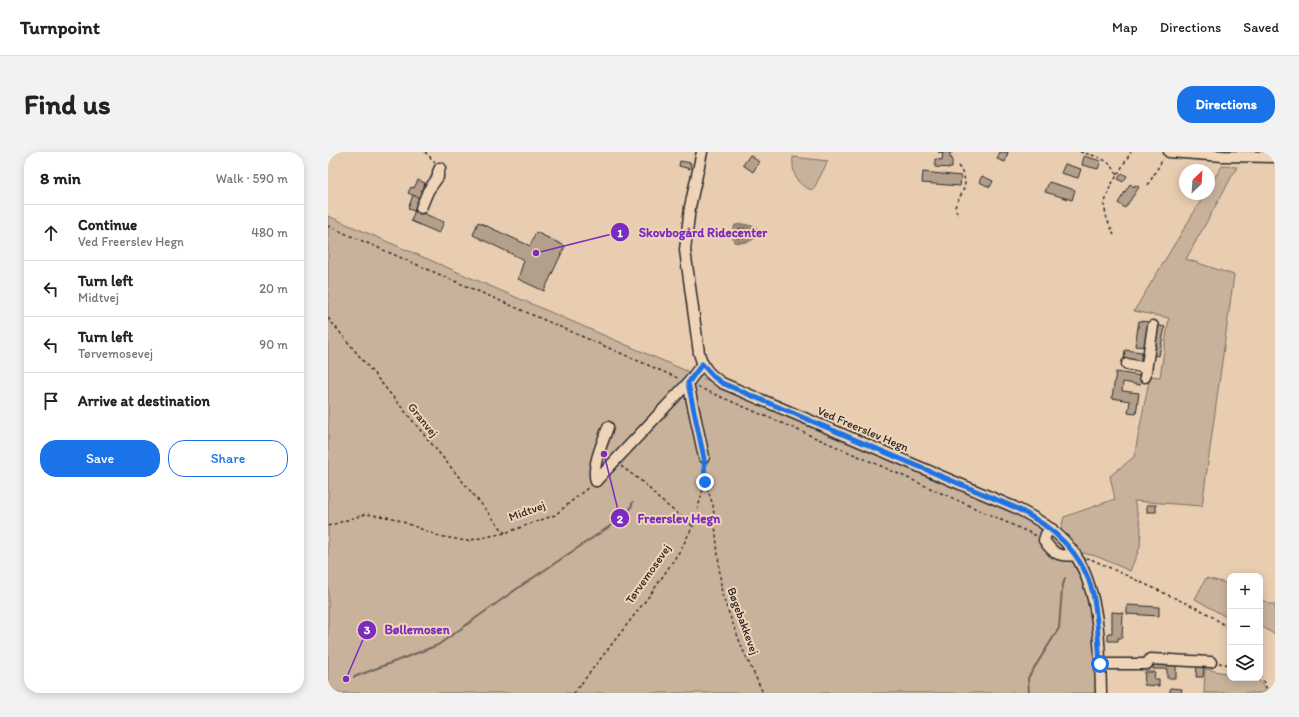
<!DOCTYPE html>
<html lang="en">
<head>
<meta charset="utf-8">
<style>
	:root { --surface:#fff; --page:#f2f2f2; --text:#222; --muted:#767676; --line:#e0e0e0; --accent:#1a73e8 }
	body { margin:0; font-family:Itim,sans-serif; background:var(--page); color:var(--text) }
	.controls { position:absolute; right:12px; bottom:12px; display:grid; overflow:hidden; border-radius:8px; box-shadow:0 2px 10px #0003 }
	.controls button { width:36px; height:36px; display:grid; place-items:center; padding:0; border:0; border-bottom:1px solid var(--line); background:var(--surface); color:var(--text); font:20px sans-serif }
	.compass { position:absolute; left:851px; top:12px; width:36px; height:36px; border-radius:50%; background:var(--surface); box-shadow:0 2px 10px #0003; rotate:25deg }
	.stop { position:absolute; width:12px; height:12px; margin:-9px; border:3px solid #1a73e8; border-radius:50%; background:#fff }
	.stop.end { background:#1a73e8; border-color:#fff; box-shadow:0 1px 4px #0008 }
	.list { margin:0; padding:0; list-style:none }
	h2 { display:flex; justify-content:space-between; align-items:center; height:52px; margin:0; padding:0 16px; font-size:17px }
	h2 small { font-size:13px; font-weight:400; color:var(--muted) }
	.list li { display:grid; grid-template-columns:26px 1fr auto; gap:12px; align-items:center; box-sizing:border-box; height:56px; padding:0 16px; border-top:1px solid var(--line) }
	.list b { display:block; font-size:15px; white-space:nowrap }
	.list p { margin:0; font-size:13px; white-space:nowrap; color:var(--muted) }
	.list em { font-size:13px; font-style:normal; color:var(--muted) }
	.actions { display:flex; gap:8px; padding:12px 16px }
	.actions a { flex:1; padding:9px 0; border:1px solid var(--accent); border-radius:16px; text-align:center; font-size:14px; color:var(--accent) }
	.actions .main { background:var(--accent); color:#fff }
	.icon { flex:none; width:22px; height:22px; fill:none; stroke:currentColor; stroke-width:2; stroke-linecap:round; stroke-linejoin:round }
	.map { position:relative; flex:none; width:947px; height:541px; overflow:hidden; border-radius:16px }
	header { display:flex; align-items:center; gap:24px; box-sizing:border-box; height:56px; padding:0 20px; background:var(--surface); border-bottom:1px solid var(--line) }
	header strong { font-size:19px }
	nav { display:flex; gap:22px; margin-inline-start:auto; font-size:14px }
	.intro { display:flex; align-items:center; justify-content:space-between; box-sizing:border-box; height:96px; padding:0 24px }
	h1 { margin:0; font-size:28px }
	.button { padding:10px 18px; border-radius:16px; background:var(--accent); color:#fff; font-size:14px; font-weight:700 }
	main { display:flex; gap:24px; padding:0 24px }
	aside { flex:1; background:var(--surface); border-radius:16px; box-shadow:0 2px 10px #0003 }
	.map>svg:first-child { display:block }
	.green { fill:#c8b29c; stroke:#7a6e64 }
	.water { fill:#9d8d7c; stroke:#6f665c }
	.lines { fill:none; stroke-linecap:round; stroke-linejoin:round }
	.shore { stroke:#59524b; stroke-width:1 }
	.stream { stroke:#6f665c; stroke-width:2 }
	.building { fill:#b3a08c; stroke:#2b2b2b }
	.minor-casing { stroke:#2b2b2b; stroke-width:13 }
	.path { stroke:#2b2b2b; stroke-width:1.5; stroke-dasharray:3 3; stroke-linecap:butt }
	.minor { stroke:#f0d4b7; stroke-width:10 }
	.route { stroke:#1a73e8; stroke-width:5 }
	.labels { text-anchor:middle; dominant-baseline:central; stroke-width:4; stroke-linejoin:round; paint-order:stroke }
	.street-label { font-size:12px; fill:#2b2b2b; stroke:#f0d4b7 }
	.leader { fill:none; stroke:#7b2cbf; stroke-width:1.5 }
	.callout-dot { fill:#7b2cbf; stroke:#f0d4b7; stroke-width:1.5 }
	.mark-label { font-size:12px; text-anchor:middle; font-weight:bold; fill:#fff }
	.callout-label { font-size:13px; text-anchor:middle; font-weight:bold; fill:#7b2cbf; stroke:#f0d4b7; stroke-width:4; stroke-linejoin:round; paint-order:stroke }
</style>
</head>
<body>
<header>
<strong>Turnpoint</strong>
<nav><a>Map</a><a>Directions</a><a>Saved</a></nav>
</header>
<div class="intro"><h1>Find us</h1><a class="button">Directions</a></div>
<main>
<aside>
<h2>8 min<small>Walk · 590 m</small></h2>
<ul class="list">
<li><svg class="icon" aria-label="ahead" viewBox="0 0 24 24"><path d="M12 20V5M6 11l6-6 6 6"/></svg><div><b>Continue</b><p>Ved Freerslev Hegn</p></div><em>480 m</em></li>
<li><svg class="icon" aria-label="left" viewBox="0 0 24 24"><path d="M17 20v-9H6M10 6l-5 5 5 5"/></svg><div><b>Turn left</b><p>Midtvej</p></div><em>20 m</em></li>
<li><svg class="icon" aria-label="left" viewBox="0 0 24 24"><path d="M17 20v-9H6M10 6l-5 5 5 5"/></svg><div><b>Turn left</b><p>Tørvemosevej</p></div><em>90 m</em></li>
<li><svg class="icon" aria-label="arrive" viewBox="0 0 24 24"><path d="M6 21V4h12l-3 4 3 4H6"/></svg><div><b>Arrive at destination</b></div></li>
</ul>
<div class="actions"><a class="main">Save</a><a>Share</a></div>
</aside>
<div class="map">
<svg width="947" height="541" viewBox="0 0 947 541">
	<rect width="100%" height="100%" fill="#e8cdb1"/>
	<filter id="ink" filterUnits="userSpaceOnUse"><feTurbulence type="fractalNoise" baseFrequency=".025" numOctaves="2"/><feDisplacementMap in="SourceGraphic" scale="8" xChannelSelector="R" yChannelSelector="G"/><feConvolveMatrix kernelMatrix="1 2 1 2 8 2 1 2 1" color-interpolation-filters="sRGB"/></filter>
	<g filter="url(#ink)">
		<g class="green">
			<path d="M465,5L500,9L485,38C468,34 464,21 465,5Z"/>
			<path d="M894,14L909,15L858,107L906,123L874,354L806,349L813,375L812,395L802,419L768,404L754,401L732,381L736,365L787,347L782,324L806,305L822,224L832,225L841,166L806,159L877,42H881V35Z"/>
			<path d="M0,64L694,364L725,384L742,402L756,427L765,458L769,541H0Z"/>
			<path d="M878,426L902,432V463L900,466L867,447Z"/>
			<path d="M932,446L941,452H947V483L932,473Z"/>
			<path d="M877,517L902,522V526H923L931,528L939,541H876Z"/>
		</g>
		<path class="water" d="M415,72L428,75L431,83C423,90 416,92 406,90L404,81L407,73Z"/>
		<g class="lines">
			<path class="shore" d="M415,76L425,78L426,82L421,85L410,86L408,82L410,77Z"/>
			<g class="stream">
				<path d="M26,525L110,493L190,436L300,362L305,350"/>
				<path d="M701,541L700,526L731,476L734,437L737,426"/>
			</g>
		</g>
		<g class="building">
			<path d="M610,0H625L622,1V6H624V16L607,15V7L614,8L615,0Z"/>
			<path d="M672,0H680L677,10L669,7Z"/>
			<path d="M422,3L431,10L425,20L415,13Z"/>
			<path d="M756,4L773,9L770,17L754,13Z"/>
			<path d="M352,9L363,11L362,17L351,14Z"/>
			<path d="M737,12L753,17L750,26L733,21Z"/>
			<path d="M595,20L633,24L632,34L594,31Z"/>
			<path d="M794,21L799,24L795,30L790,27Z"/>
			<path d="M654,24L665,29L662,35L651,30Z"/>
			<path d="M90,28L97,31L91,46L80,41L83,35L86,36Z"/>
			<path d="M721,30L747,38L744,48L717,40Z"/>
			<path d="M802,32L806,35L807,33L811,35L797,56L790,51Z"/>
			<path d="M85,43L91,46L86,59L80,57Z"/>
			<path d="M87,58L116,70L111,81L83,69Z"/>
			<path d="M150,70L202,94L208,80L237,94L216,139L190,127L196,108L145,83Z"/>
			<path d="M811,169L822,170L817,195L807,194Z"/>
			<path d="M828,173L837,175L831,204L823,203Z"/>
			<path d="M797,198L814,200L812,210L796,207Z"/>
			<path d="M788,220L813,224L812,233L795,230L794,239L811,241L808,262L800,261L802,249L784,246Z"/>
			<rect x="819" y="353" width="9" height="7"/>
			<path d="M799,453L831,455V464L799,462Z"/>
			<path d="M784,460L795,461L794,486H790V489H780V481H784Z"/>
			<path d="M825,510H848V526H839V517H825Z"/>
			<path d="M869,512L876,513L875,525H868Z"/>
			<path d="M817,520H827L826,527H831V534L816,533Z"/>
			<path d="M842,536L854,537L853,541H842Z"/>
		</g>
		<g class="lines">
			<g class="minor-casing">
				<g id="minor">
					<path d="M374,0L362,55L357,98L371,201C375,216 381,222 394,231L686,355C710,367 734,381 748,404C772,442 772,497 773,541"/>
					<path d="M841,0L895,4L947,5"/>
					<path d="M93,56L100,39L110,25V20L112,16"/>
					<path d="M799,212L818,216"/>
					<path d="M817,225L825,174"/>
					<path d="M360,231L376,305"/>
					<path d="M268,329L360,231L374,212"/>
					<path d="M268,329C263,315 275,290 280,275"/>
					<path d="M724,377L718,382L716,388C725,402 731,405 748,403"/>
					<path d="M772,512H819L822,507L883,510"/>
				</g>
			</g>
			<g class="path">
				<path d="M97,0L107,10"/>
				<path d="M752,0C768,4 783,7 789,23"/>
				<path d="M630,14C643,32 635,37 627,55L630,64"/>
				<path d="M820,33L835,7"/>
				<path d="M0,74L352,227"/>
				<path d="M786,83L779,67L776,53L782,35L803,0"/>
				<path d="M0,166L177,381"/>
				<path d="M370,235L553,314L709,384"/>
				<path d="M293,314L317,332L331,347L365,374"/>
				<path d="M377,330L385,353L394,443L415,498L435,541"/>
				<path d="M0,374L38,362L65,366L111,384L138,389L177,381L227,363L262,334"/>
				<path d="M758,406L765,408L877,460L895,472L902,479"/>
				<path d="M891,511L902,513"/>
				<path d="M932,523L939,537L943,541"/>
				<path d="M246,541L325,439L353,397L365,374L377,330L376,313"/>
			</g>
			<use href="#minor" class="minor"/>
		</g>
	</g>
	<g class="lines" filter="url(#ink)">
		<path class="route" d="M377,330L376,306L360,231L374,212L386,225L394,231L686,355C724,374 755,400 765,442C770,465 770,489 772,512"/>
	</g>
	<g class="labels">
		<g class="street-label">
			<text transform="translate(95 268) rotate(51)">Granvej</text>
			<text transform="translate(535 277) rotate(23)">Ved Freerslev Hegn</text>
			<text transform="translate(199 359) rotate(-20)">Midtvej</text>
			<text transform="translate(320 422) rotate(-55)">Tørvemosevej</text>
			<text transform="translate(415 469) rotate(70)">Bøgebakkevej</text>
		</g>
	</g>
	<path class="leader" d="M208 101L292 80M276 302L292 366M18 527L39 478"/>
	<g class="callout-dot">
		<circle cx="208" cy="101" r="4"/>
		<circle cx="276" cy="302" r="4"/>
		<circle cx="18" cy="527" r="4"/>
		<circle cx="292" cy="80" r="10"/>
		<circle cx="292" cy="366" r="10"/>
		<circle cx="39" cy="478" r="10"/>
	</g>
	<g class="mark-label">
		<text x="292" y="85">1</text>
		<text x="292" y="371">2</text>
		<text x="39" y="482">3</text>
	</g>
	<g class="callout-label">
		<text x="375" y="85">Skovbogård Ridecenter</text>
		<text x="351" y="371">Freerslev Hegn</text>
		<text x="89" y="482">Bøllemosen</text>
	</g>
</svg>
<div class="controls">
<button>+</button>
<button>−</button>
<button><svg class="icon" aria-label="layers" viewBox="0 0 24 24"><path d="M12 4l9 5-9 5-9-5zM3 14l9 5 9-5"/></svg></button>
</div>
<svg class="compass" viewBox="-18 -18 36 36"><path d="M0-13l5 13h-10z" fill="#e53935"/><path d="M0 13l5-13h-10z" fill="#767676"/></svg>
<div class="stop" style="left:772px;top:512px"></div>
<div class="stop end" style="left:377px;top:330px"></div>
</div>
</main>
</body>
</html>
